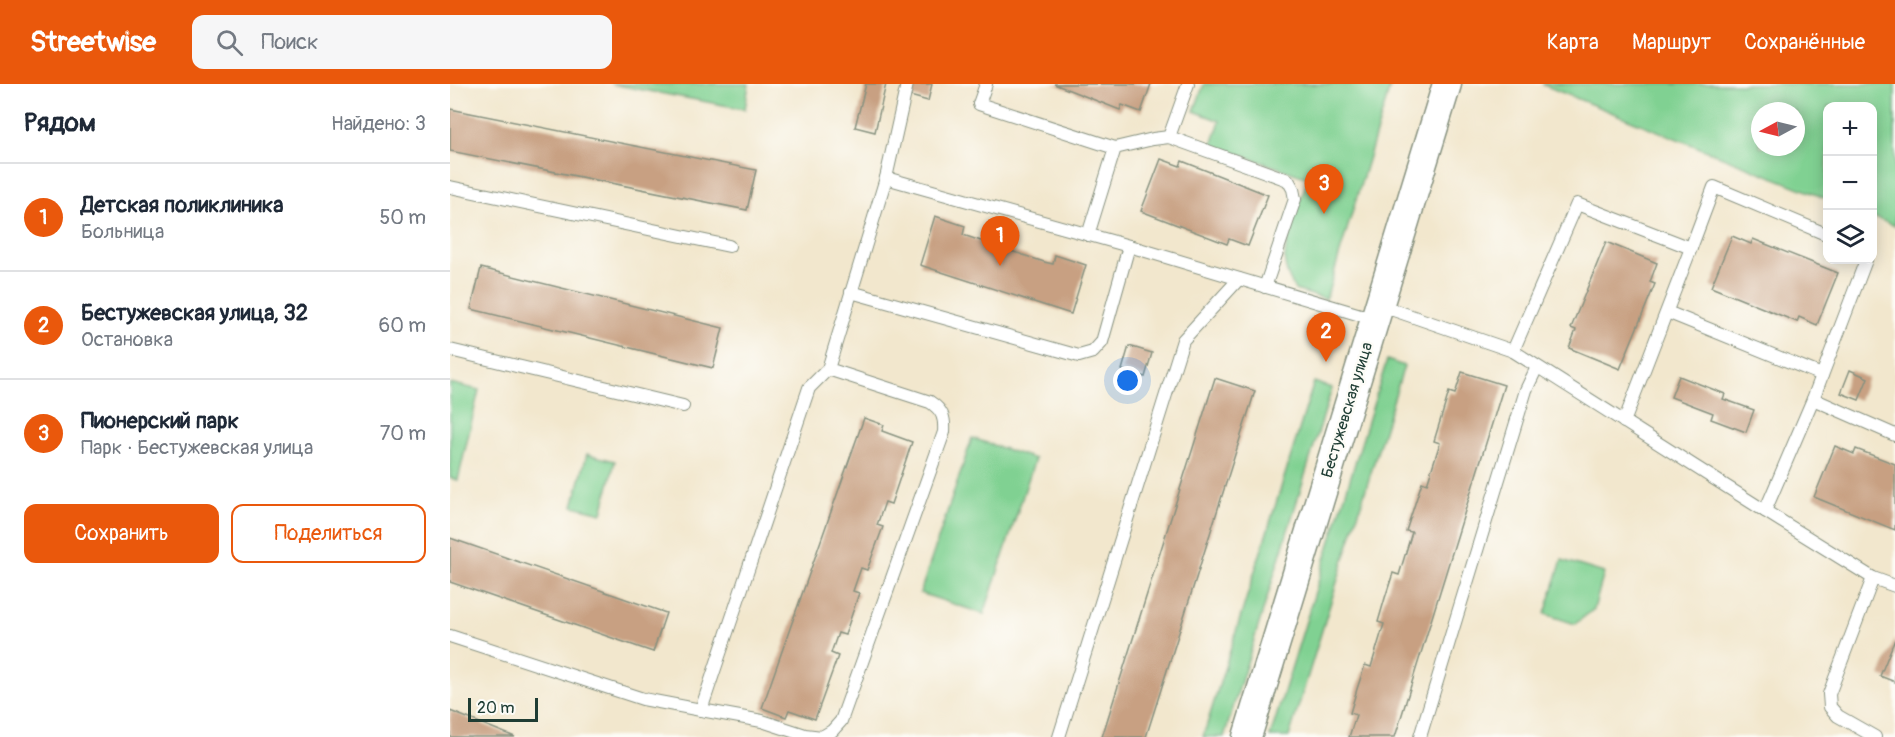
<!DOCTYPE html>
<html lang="ru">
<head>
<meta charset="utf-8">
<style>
	:root { --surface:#fff; --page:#f6f6f7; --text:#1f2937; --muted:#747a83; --line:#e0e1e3; --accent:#ea580c }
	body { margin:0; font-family:Pangolin,sans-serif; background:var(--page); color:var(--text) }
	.controls { position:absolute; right:18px; top:18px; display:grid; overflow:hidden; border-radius:12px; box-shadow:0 3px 15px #0003 }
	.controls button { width:54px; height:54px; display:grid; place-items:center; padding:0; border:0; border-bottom:2px solid var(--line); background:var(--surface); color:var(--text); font:30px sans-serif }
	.compass { position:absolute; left:1301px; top:18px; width:54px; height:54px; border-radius:50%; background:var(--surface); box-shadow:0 3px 15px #0003; rotate:263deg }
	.scale { position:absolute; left:18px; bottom:15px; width:70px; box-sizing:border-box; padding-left:6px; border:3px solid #1f3d34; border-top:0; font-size:16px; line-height:21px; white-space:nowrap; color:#1f3d34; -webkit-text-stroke:4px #fdfcf7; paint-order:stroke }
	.you { position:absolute; left:678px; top:297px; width:21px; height:21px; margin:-15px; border:4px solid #fff; border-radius:50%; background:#1a73e8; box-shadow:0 0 0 9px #1a73e833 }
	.badge { display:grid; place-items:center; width:39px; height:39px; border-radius:50%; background:var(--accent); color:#fff; font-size:20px; font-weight:700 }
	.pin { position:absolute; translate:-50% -50px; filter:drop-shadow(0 2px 3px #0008) }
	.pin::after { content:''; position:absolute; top:32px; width:21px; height:18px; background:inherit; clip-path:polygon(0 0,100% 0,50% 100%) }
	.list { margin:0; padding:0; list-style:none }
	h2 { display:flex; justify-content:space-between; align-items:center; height:78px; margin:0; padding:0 24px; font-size:26px }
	h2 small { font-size:20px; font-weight:400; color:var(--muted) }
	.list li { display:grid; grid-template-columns:39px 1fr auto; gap:18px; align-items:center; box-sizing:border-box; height:108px; padding:0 24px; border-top:2px solid var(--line) }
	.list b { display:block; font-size:22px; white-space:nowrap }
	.list p { margin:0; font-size:20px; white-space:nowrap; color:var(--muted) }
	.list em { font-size:20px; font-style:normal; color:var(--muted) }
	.actions { display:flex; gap:12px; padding:18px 24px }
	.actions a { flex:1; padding:14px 0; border:2px solid var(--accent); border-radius:12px; text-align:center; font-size:21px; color:var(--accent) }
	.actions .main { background:var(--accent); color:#fff }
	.icon { flex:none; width:33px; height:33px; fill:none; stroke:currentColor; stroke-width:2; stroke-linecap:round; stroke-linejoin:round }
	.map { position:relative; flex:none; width:1445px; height:653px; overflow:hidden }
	header { display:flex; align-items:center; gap:36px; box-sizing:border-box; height:84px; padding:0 30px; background:var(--accent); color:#fff }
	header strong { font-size:28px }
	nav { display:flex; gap:33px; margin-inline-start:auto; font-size:21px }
	.search { width:420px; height:54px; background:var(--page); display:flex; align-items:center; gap:15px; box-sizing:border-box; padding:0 21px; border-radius:12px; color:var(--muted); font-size:22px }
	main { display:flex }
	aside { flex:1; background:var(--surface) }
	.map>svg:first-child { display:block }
	.green { fill:#80d192; stroke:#508763; stroke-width:1.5; fill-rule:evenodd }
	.building { fill:#c8a082 }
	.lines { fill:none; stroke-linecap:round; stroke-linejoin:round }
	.service-casing { stroke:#889280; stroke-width:14 }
	.tertiary-casing { stroke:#889280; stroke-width:31 }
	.service { stroke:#fff; stroke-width:12 }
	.tertiary { stroke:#fff; stroke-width:28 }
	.labels { text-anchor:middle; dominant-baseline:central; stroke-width:5; stroke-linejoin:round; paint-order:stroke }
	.street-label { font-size:16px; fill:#1f3d34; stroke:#fdfcf7 }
</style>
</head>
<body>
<header>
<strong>Streetwise</strong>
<div class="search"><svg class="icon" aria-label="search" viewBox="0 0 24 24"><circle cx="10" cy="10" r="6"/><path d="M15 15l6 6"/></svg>Поиск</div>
<nav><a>Карта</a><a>Маршрут</a><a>Сохранённые</a></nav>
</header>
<main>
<aside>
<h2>Рядом<small>Найдено: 3</small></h2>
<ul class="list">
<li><span class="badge">1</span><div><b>Детская поликлиника</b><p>Больница</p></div><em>50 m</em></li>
<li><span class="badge">2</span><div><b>Бестужевская улица, 32</b><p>Остановка</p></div><em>60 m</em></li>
<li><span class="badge">3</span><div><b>Пионерский парк</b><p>Парк · Бестужевская улица</p></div><em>70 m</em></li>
</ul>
<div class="actions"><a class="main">Сохранить</a><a>Поделиться</a></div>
</aside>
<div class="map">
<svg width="1445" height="653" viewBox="0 0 1445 653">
	<rect width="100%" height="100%" fill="#fdfcf7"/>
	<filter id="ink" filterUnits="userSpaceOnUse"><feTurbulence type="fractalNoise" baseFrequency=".0167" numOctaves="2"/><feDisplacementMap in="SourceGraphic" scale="12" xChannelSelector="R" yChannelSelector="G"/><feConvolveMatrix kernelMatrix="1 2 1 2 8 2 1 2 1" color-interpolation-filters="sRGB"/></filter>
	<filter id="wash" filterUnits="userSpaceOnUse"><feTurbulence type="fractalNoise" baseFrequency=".008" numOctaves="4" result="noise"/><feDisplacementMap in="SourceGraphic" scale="24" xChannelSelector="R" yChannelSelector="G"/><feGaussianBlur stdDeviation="1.35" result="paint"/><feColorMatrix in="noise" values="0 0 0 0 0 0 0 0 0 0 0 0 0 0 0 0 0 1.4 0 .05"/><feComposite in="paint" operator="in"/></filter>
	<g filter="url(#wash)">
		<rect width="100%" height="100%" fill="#f2e7cd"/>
		<g class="green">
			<path d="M161,0H299L295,25Z"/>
			<path d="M754,0H941L876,215L845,206C841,198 836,190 835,180C833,158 851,116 858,94L762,61L770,37L744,27Z"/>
			<path d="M1091,0H1445V142L1423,133L1422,22H1378L1377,115ZM1310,27H1346V63H1310Z"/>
			<path d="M937,276L954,282L839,653H820Z"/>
			<path d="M864,298L882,304L774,653H753Z"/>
			<path d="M0,299L29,306L8,396L0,394Z"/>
			<path d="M522,354L585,375L534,530L470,509Z"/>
			<path d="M137,370L165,377L152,429L123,422Z"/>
			<path d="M1112,476L1154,489L1144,525L1125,540L1095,530Z"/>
		</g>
		<g id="blocks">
			<g class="building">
				<path d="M416,0H436L425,48L405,43Z"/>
				<path d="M463,0H482L478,17L460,12Z"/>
				<path d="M604,0H701L691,28L672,21L670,26Z"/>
				<path d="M0,25L306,86L297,126L0,67Z"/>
				<path d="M711,75L730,82L732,77L818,111L798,162L779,155L777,160L691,127Z"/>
				<path d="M485,132L515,142L513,151L594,178L603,180L605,171L636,181L621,230L470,181Z"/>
				<path d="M1282,152L1301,160L1303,155L1388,189L1367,241L1349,233L1347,238L1261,203Z"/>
				<path d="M1156,158L1207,179L1200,198L1205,200L1170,285L1119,264L1126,246L1121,244Z"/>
				<path d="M31,184L273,244L263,284L21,225Z"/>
				<path d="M679,262L702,269L695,293L672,286Z"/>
				<path d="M1400,286L1418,294L1409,316L1391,309Z"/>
				<path d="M1012,288L1054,301L945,653H899L906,631L900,629L907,605L915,581L921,583L934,540L928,538L935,514L943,489L949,491L962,448L956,447L972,398L977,400L990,359L984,357L999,308L1005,310Z"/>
				<path d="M1229,292L1275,310L1273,315L1304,326L1296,348L1261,335L1263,329L1221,313Z"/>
				<path d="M765,294L805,307L696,653H652Z"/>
				<path d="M414,334L434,341L432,347L462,358L441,420L435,418L427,441L433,443L417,486L411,484L403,507L409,509L395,551L388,549L381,569L388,572L365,635L339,626L336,633L312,624Z"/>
				<path d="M1385,362L1404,370L1406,365L1445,380V446L1364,413Z"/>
				<path d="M0,454L216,529L203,568L0,498Z"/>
				<path d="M1445,555V598L1430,592Z"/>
				<path d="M0,627L65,653H0Z"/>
			</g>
		</g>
	</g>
	<g filter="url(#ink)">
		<use href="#blocks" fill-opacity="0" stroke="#889280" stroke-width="1.5"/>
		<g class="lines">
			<g class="service-casing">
				<g id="service">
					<path d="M536,0L529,20L665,64"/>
					<path d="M738,0L719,53L838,96L843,105L845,115L815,203"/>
					<path d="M436,94L457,0"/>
					<path d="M0,103L279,162"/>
					<path d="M638,151L665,64L703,55L719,53"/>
					<path d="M1378,151L1264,103L1241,164L1127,120L1063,267L1315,427L1363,315L1416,176"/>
					<path d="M401,208L629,272L643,268L652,258L679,162"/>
					<path d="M929,221L1063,267"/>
					<path d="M1217,228L1372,291"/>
					<path d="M0,266L233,322"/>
					<path d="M378,285L480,318C492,326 495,333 494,348L391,637L382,647L372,653L355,651L312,637L251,626L359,304L378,285L436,94L679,162L924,235"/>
					<path d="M1363,315L1445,351"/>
					<path d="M1174,338L1241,164"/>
					<path d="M1315,427L1423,494"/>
					<path d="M0,552L193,615L251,626"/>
					<path d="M609,653L733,256L789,195"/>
					<path d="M970,653L1076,306L1087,283"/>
					<path d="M1425,653L1388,632L1380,623L1379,610L1423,494L1445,502"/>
				</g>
			</g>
			<g class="tertiary-casing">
				<path id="tertiary" d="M797,653L997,0"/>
			</g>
			<use href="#service" class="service"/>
			<use href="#tertiary" class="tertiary"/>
		</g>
	</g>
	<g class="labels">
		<g class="street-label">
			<text transform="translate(897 326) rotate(-73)">Бестужевская улица</text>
		</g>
	</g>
</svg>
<div class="controls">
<button>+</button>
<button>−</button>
<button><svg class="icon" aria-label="layers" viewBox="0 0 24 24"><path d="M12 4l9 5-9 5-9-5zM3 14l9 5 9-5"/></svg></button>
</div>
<svg class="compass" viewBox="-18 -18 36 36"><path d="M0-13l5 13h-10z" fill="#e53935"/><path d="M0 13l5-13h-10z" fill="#747a83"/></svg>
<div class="scale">20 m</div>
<div class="you"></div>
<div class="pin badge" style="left:550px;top:182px">1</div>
<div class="pin badge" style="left:876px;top:278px">2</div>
<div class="pin badge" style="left:874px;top:130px">3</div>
</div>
</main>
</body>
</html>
